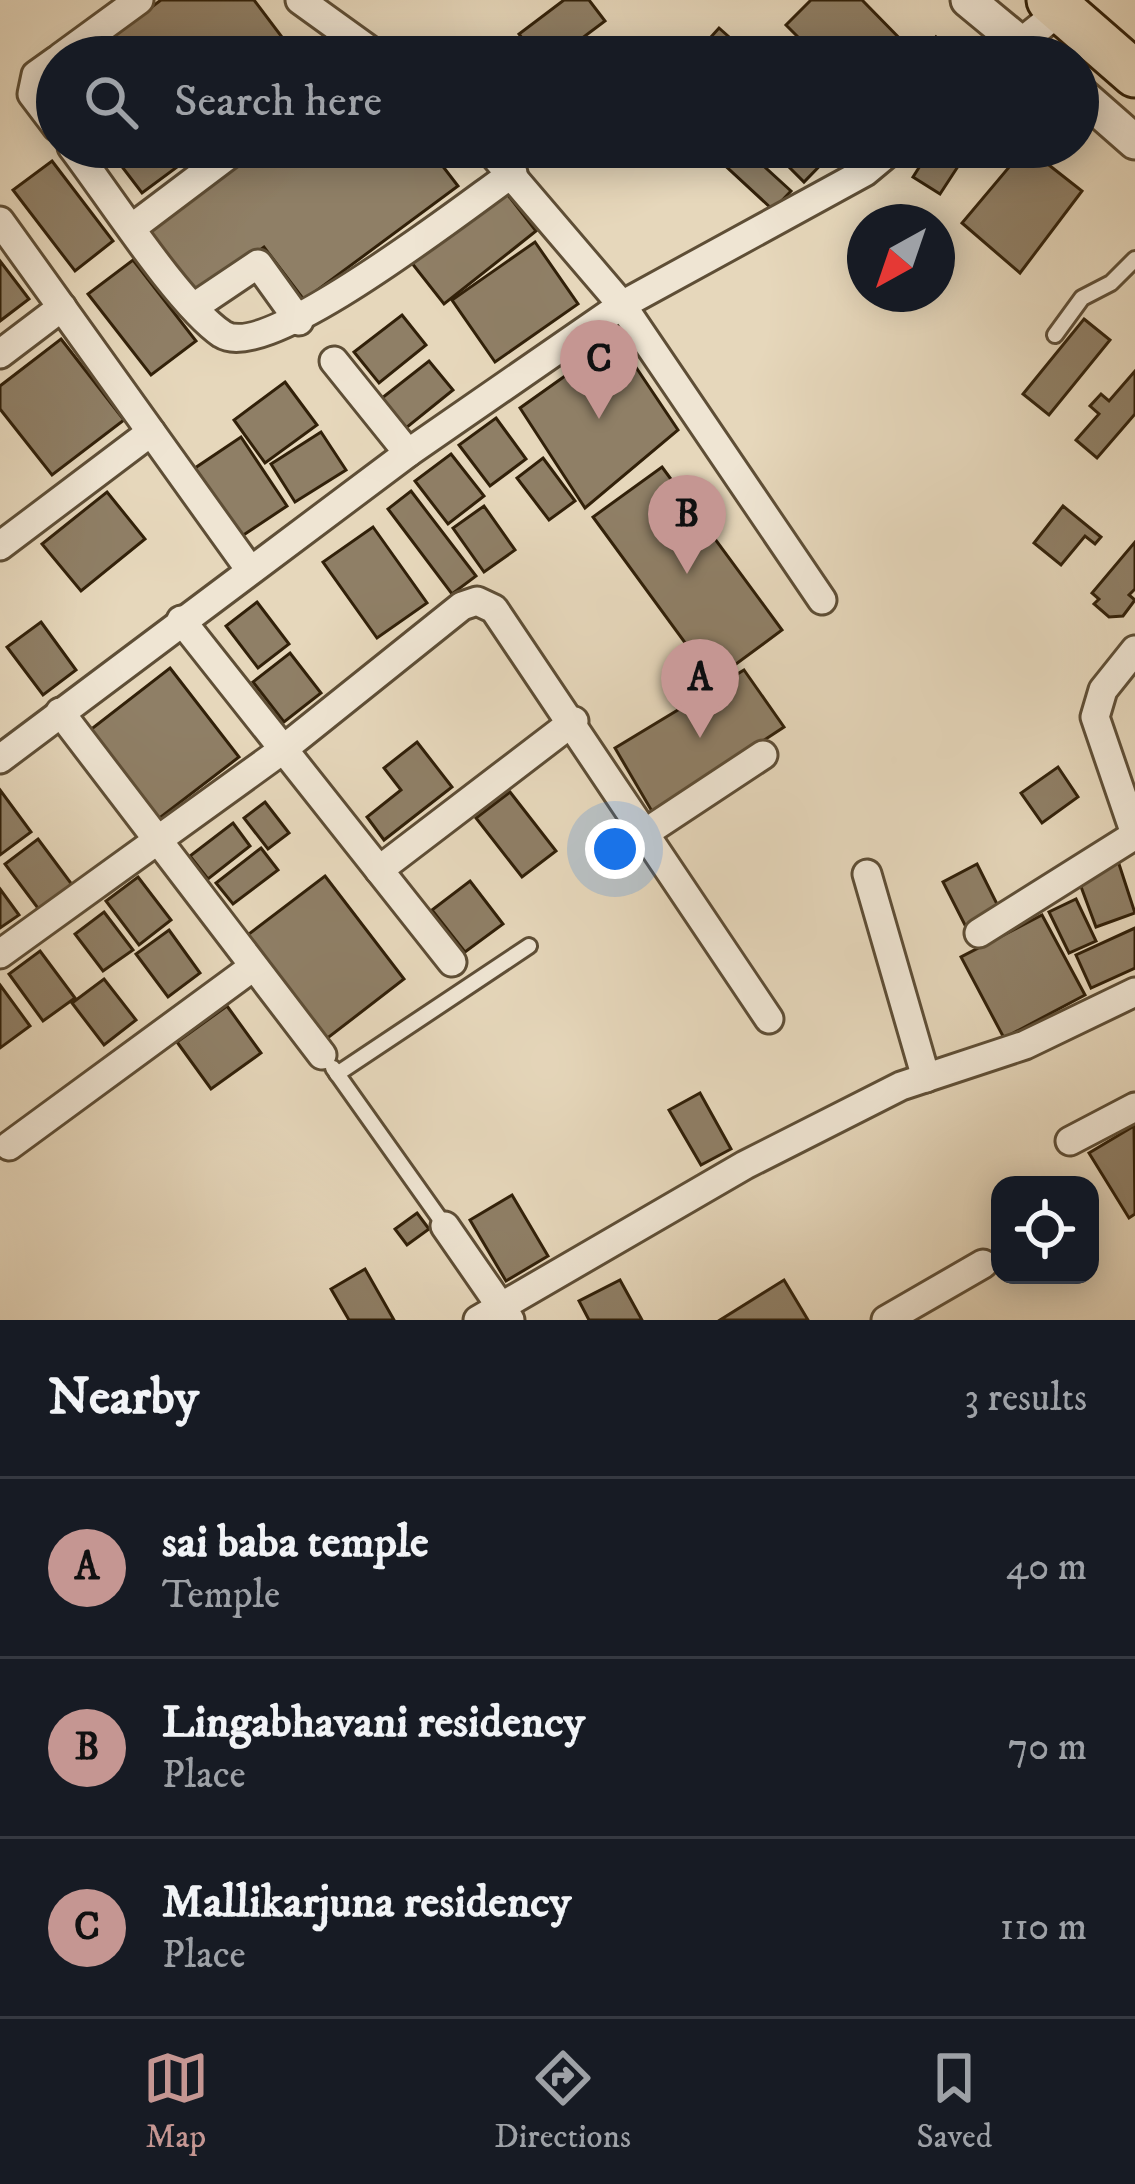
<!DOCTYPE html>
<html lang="en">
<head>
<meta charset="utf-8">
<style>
	:root { --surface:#171b24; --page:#20242c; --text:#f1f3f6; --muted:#9ea1a6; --line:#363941; --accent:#c59692 }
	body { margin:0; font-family:"IM FELL DW Pica",serif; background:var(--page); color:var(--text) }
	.controls { position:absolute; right:36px; bottom:36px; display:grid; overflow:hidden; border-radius:24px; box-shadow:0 6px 30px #0003 }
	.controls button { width:108px; height:108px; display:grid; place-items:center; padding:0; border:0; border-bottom:3px solid var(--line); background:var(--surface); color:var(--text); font:60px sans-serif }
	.compass { position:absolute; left:847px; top:204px; width:108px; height:108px; border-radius:50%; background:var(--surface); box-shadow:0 6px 30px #0003; rotate:220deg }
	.you { position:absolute; left:615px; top:849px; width:42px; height:42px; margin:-30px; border:9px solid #fff; border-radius:50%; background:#1a73e8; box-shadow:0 0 0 18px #1a73e833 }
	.badge { display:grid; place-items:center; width:78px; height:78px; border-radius:50%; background:var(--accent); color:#111; font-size:39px; font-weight:700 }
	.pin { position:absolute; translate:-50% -99px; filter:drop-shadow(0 3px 6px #0008) }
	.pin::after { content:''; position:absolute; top:63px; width:42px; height:36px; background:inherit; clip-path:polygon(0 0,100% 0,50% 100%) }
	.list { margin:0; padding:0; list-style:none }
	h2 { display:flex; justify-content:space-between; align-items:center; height:156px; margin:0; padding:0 48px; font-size:51px }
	h2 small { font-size:39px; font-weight:400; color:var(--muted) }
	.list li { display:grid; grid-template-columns:78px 1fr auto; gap:36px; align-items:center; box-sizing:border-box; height:180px; padding:0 48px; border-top:3px solid var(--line) }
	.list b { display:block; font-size:45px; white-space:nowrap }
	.list p { margin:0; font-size:39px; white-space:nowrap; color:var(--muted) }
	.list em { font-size:39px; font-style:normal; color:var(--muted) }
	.icon { flex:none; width:66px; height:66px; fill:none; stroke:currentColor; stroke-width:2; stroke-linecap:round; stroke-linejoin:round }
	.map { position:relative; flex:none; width:1135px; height:1320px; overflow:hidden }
	.search { position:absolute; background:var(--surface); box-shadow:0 6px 30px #0003; left:36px; right:36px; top:36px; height:132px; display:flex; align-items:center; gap:30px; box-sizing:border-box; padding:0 42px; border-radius:66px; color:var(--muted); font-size:45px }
	.sheet { height:696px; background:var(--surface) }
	nav { display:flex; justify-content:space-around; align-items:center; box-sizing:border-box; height:168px; border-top:3px solid var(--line); background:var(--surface); font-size:33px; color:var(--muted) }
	nav a { display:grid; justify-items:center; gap:6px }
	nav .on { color:var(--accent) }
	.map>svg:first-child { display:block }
	.building { fill:#8f7f66; stroke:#312009; stroke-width:3 }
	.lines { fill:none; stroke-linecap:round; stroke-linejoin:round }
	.service-casing { stroke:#5e4e36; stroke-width:20 }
	.minor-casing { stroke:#5e4e36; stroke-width:33 }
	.tertiary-casing { stroke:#5e4e36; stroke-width:39 }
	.trunk-casing { stroke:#312009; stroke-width:51 }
	.service { stroke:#efe5d3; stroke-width:14 }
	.minor { stroke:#efe5d3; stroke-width:27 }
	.tertiary { stroke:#efe5d3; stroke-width:33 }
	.trunk { stroke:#e6d7bb; stroke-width:45 }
</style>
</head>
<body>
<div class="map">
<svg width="1135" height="1320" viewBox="0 0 1135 1320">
	<rect width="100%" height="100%" fill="#e6d7bb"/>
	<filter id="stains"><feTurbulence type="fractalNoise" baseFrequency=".00167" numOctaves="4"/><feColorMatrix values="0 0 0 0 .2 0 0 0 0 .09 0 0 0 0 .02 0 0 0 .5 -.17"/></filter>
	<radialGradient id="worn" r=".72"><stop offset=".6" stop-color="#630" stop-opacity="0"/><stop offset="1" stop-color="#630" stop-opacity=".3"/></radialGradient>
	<g class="building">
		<path d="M161,0H254L297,57H85Z"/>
		<path d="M564,0H589L605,21L557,57H536L519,34Z"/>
		<path d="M811,0H862L911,50L904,57H818L786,25Z"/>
		<path d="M719,28L746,52L693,57Z"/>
		<path d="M936,37L958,57H919Z"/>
		<path d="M107,147H204L142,193Z"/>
		<path d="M256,147H428L458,186L304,300L264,247L198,296L147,228Z"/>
		<path d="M705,147H743L791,191L773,210Z"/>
		<path d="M791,147H838L804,182L789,167L800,156Z"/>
		<path d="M932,147L968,151L940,194L913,177Z"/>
		<path d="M1026,147L1082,191L1020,273L962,223Z"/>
		<path d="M52,161L113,241L75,271L13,190Z"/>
		<path d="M504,190L536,231L444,304L411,262Z"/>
		<path d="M535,242L578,304L495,362L452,300Z"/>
		<path d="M133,260L196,341L151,375L88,294Z"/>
		<path d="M0,261L29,299L0,321Z"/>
		<path d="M402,315L426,345L379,383L354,352Z"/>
		<path d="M1084,319L1110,340L1049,415L1023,394Z"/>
		<path d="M61,339L124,420L52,475L0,409V386Z"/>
		<path d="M617,339L678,430L585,508L520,408Z"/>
		<path d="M429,361L453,390L406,428L382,398Z"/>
		<path d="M1135,371V414L1097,458L1076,440L1099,414L1090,406L1101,394L1109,401Z"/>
		<path d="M285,382L317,425L265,463L234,420Z"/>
		<path d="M496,418L526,459L490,486L459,445Z"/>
		<path d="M321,432L346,470L295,502L271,464Z"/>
		<path d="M241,437L287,506L242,536L195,468Z"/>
		<path d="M451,454L484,496L448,524L415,481Z"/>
		<path d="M543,458L575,501L549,520L517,478Z"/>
		<path d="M662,467L782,630L713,681L593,517Z"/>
		<path d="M411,491L476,576L452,594L388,509Z"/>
		<path d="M107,492L145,539L81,591L42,544Z"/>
		<path d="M484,506L515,550L484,572L453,528Z"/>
		<path d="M1063,506L1101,537L1095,544L1085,536L1061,565L1034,543Z"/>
		<path d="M373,527L427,603L377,638L323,562Z"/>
		<path d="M1135,542V589L1129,595L1135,600L1123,616L1109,617L1094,604L1099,599L1092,593Z"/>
		<path d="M257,602L289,644L258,668L226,626Z"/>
		<path d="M41,622L76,670L43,695L7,647Z"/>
		<path d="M290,653L321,693L284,722L253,682Z"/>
		<path d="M170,668L239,757L153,823L85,734Z"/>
		<path d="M744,670L784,727L653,813L615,748Z"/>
		<path d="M417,742L452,787L384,840L367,817L401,790L384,768Z"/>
		<path d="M1058,767L1078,797L1042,823L1021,793Z"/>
		<path d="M0,790L31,832L0,855Z"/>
		<path d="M510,792L556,851L522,877L476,818Z"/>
		<path d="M265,802L289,833L268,849L244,818Z"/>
		<path d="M233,823L250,846L208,879L190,856Z"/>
		<path d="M38,839L73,886L40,911L5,864Z"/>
		<path d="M261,848L278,870L233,904L216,883Z"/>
		<path d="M1118,861L1135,913L1096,927L1077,876Z"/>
		<path d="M977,864L1001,912L967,929L943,882Z"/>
		<path d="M325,876L404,979L325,1040L245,937Z"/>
		<path d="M138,877L171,920L139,945L106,901Z"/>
		<path d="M470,881L503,924L465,952L432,910Z"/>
		<path d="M0,889L19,915L0,928Z"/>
		<path d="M1076,899L1096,941L1069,953L1049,912Z"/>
		<path d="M104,912L133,950L103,971L75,934Z"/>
		<path d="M1042,915L1085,995L1004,1038L961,957Z"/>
		<path d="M1135,928V968L1091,988L1076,955Z"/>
		<path d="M169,930L200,973L168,997L136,954Z"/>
		<path d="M40,951L75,998L43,1021L9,974Z"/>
		<path d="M104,979L136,1020L104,1045L72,1003Z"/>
		<path d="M0,985L30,1026L0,1048Z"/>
		<path d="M227,1006L261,1053L211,1089L177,1042Z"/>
		<path d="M700,1093L731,1149L701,1165L669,1110Z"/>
		<path d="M1134,1126L1135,1214L1129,1218L1089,1153Z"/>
		<path d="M512,1195L548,1256L506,1281L470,1220Z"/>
		<path d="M417,1213L429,1229L407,1245L395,1229Z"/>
		<path d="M365,1269L394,1320H349L331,1289Z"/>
		<path d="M620,1280L642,1320H589L579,1301Z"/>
		<path d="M784,1280L808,1320H720Z"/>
	</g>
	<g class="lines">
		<g class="service-casing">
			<g id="service">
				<path d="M1055,335L1082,298L1111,283L1135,259"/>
				<path d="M333,1068L445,1226"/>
				<path d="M337,1074L529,946"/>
			</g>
		</g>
		<g class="minor-casing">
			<g id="minor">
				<path d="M300,0L379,57"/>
				<path d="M61,57L139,0"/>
				<path d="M1003,57L1061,10"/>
				<path d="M57,60L36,75L32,94L57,127"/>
				<path d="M72,147C108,194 178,304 222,334C267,363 467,205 513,173"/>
				<path d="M487,147L622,305L822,600"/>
				<path d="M0,221L250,570"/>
				<path d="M133,227L239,147"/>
				<path d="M194,307L258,264L299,321"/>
				<path d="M0,354L62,307"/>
				<path d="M334,361L408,453"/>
				<path d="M0,546L151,432"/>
				<path d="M181,620L452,962"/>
				<path d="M1135,650L1103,690L1095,717L1135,834"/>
				<path d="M60,712L322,1055"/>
				<path d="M0,759L408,453L622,305L865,172L895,147"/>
				<path d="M645,833L763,755"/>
				<path d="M379,870L574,721"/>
				<path d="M867,874L926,1078"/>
				<path d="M979,933L1135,835"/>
				<path d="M0,954L281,751L462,606L477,601L494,609L769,1019"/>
				<path d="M1070,1141L1135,1107"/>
				<path d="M9,1146L253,967"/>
				<path d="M445,1226L510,1320"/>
				<path d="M478,1320L745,1165L901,1086L1025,1045L1135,992"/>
				<path d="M886,1320L983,1264"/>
			</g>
		</g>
		<g class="tertiary-casing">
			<g id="tertiary">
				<path d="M968,0L1037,57"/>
				<path d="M1078,92L1135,142"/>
			</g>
		</g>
		<g class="trunk-casing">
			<path id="trunk" d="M1050,0L1135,74"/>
		</g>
		<use href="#service" class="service"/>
		<use href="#minor" class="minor"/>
		<use href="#tertiary" class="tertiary"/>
		<use href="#trunk" class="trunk"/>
	</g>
	<rect width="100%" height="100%" filter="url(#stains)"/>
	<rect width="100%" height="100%" fill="url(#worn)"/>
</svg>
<div class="controls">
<button><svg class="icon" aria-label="locate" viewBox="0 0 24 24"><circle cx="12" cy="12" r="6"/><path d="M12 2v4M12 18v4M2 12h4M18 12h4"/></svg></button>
</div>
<svg class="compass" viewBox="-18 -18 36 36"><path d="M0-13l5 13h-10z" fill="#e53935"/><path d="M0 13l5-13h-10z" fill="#9ea1a6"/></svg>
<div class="you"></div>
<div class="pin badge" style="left:700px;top:738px">A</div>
<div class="pin badge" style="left:687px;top:574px">B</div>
<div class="pin badge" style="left:599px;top:419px">C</div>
<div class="search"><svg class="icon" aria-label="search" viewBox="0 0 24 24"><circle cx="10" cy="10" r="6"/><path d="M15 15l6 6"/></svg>Search here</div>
</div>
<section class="sheet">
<h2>Nearby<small>3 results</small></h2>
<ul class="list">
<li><span class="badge">A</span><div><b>sai baba temple</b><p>Temple</p></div><em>40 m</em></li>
<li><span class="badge">B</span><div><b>Lingabhavani residency</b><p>Place</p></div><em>70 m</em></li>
<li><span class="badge">C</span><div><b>Mallikarjuna residency</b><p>Place</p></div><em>110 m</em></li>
</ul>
</section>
<nav>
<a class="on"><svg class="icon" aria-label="map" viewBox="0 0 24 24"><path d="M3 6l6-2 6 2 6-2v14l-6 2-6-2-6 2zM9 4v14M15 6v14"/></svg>Map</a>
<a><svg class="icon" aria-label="directions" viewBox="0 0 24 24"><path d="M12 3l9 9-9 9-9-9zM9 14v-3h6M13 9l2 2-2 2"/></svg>Directions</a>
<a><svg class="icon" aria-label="saved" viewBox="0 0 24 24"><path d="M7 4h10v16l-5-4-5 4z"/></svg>Saved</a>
</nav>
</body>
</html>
